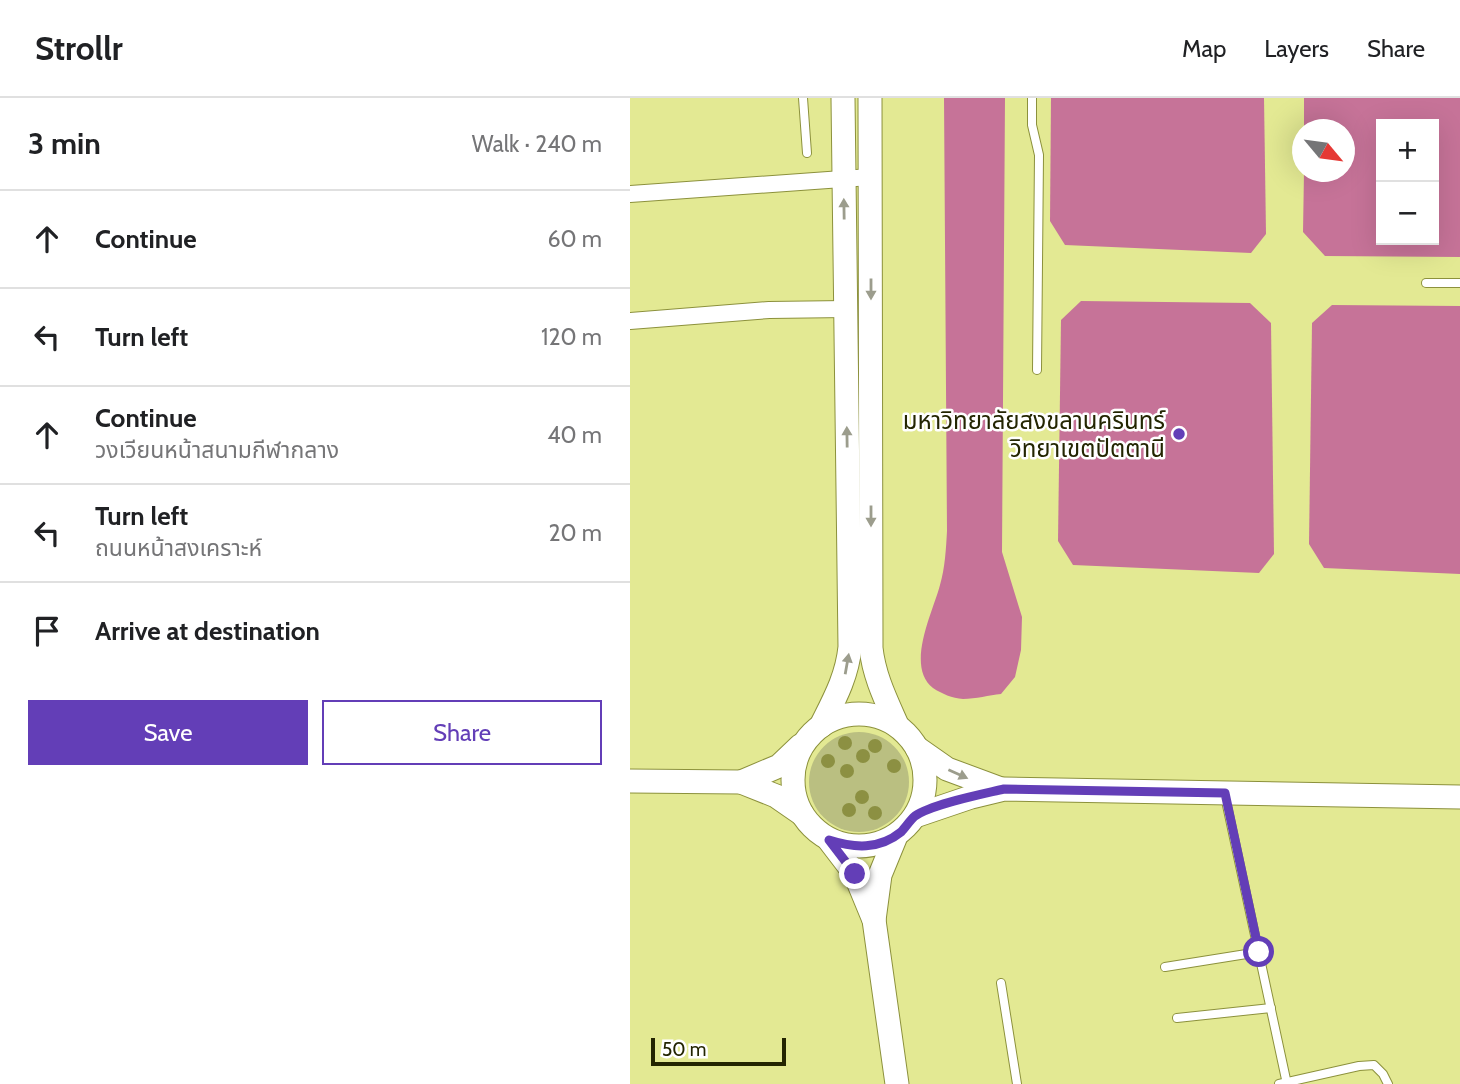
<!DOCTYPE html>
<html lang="en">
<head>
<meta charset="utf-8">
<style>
	:root { --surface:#fff; --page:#f6f6f6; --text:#202124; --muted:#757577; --line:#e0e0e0; --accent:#633eb7 }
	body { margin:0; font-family:Cabin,"Noto Sans Thai",sans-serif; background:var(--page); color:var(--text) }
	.controls { position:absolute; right:21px; top:21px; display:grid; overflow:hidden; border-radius:0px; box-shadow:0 7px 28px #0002 }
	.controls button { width:63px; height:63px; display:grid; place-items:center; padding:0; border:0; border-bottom:2px solid var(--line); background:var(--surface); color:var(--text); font:35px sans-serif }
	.compass { position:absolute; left:662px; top:21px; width:63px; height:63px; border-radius:50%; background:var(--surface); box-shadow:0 7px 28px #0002; rotate:119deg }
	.scale { position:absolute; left:21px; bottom:18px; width:135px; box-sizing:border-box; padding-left:7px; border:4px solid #232501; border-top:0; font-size:19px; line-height:24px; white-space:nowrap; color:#232501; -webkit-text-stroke:5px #fff; paint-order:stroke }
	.stop { position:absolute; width:21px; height:21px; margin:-16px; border:5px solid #633eb7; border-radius:50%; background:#fff }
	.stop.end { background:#633eb7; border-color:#fff; box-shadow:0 2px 7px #0008 }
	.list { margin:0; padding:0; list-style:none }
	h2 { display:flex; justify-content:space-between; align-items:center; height:91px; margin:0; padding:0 28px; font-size:30px }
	h2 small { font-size:23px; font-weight:400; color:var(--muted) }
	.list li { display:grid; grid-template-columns:46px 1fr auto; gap:21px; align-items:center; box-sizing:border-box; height:98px; padding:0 28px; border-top:2px solid var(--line) }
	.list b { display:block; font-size:26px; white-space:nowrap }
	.list p { margin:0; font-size:23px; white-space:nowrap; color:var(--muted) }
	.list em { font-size:23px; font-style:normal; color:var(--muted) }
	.actions { display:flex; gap:14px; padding:21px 28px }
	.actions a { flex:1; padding:16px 0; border:2px solid var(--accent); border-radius:0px; text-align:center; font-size:24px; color:var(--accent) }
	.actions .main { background:var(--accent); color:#fff }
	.icon { flex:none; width:38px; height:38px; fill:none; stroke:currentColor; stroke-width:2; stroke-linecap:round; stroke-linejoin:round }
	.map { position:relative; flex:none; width:830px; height:986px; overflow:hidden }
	header { display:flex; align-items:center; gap:42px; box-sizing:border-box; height:98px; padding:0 35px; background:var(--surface); border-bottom:2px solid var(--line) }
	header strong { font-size:33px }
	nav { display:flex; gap:38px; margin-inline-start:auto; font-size:24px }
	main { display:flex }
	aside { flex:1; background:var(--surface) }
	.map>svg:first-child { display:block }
	.green { fill:#babf81 }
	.water { fill:#c67398; fill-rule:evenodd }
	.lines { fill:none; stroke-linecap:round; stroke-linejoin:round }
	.lane-casing { stroke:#8c913c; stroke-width:10 }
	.street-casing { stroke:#8c913c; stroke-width:18 }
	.secondary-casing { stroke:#8c913c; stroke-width:25 }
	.lane { stroke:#fff; stroke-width:8 }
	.street { stroke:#fff; stroke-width:16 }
	.secondary { stroke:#fff; stroke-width:23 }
	.tree { fill:#8c9042 }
	.oneway { fill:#9c9d8d }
	.route { stroke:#633eb7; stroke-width:9 }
	.poi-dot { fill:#633eb7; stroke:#fff; stroke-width:2.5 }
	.labels { text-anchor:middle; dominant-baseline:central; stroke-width:5; stroke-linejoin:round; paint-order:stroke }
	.poi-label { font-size:24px; fill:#232501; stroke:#fff; text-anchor:end }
</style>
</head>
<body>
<header>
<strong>Strollr</strong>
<nav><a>Map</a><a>Layers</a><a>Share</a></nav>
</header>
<main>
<aside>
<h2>3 min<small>Walk · 240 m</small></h2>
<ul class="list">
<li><svg class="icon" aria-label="ahead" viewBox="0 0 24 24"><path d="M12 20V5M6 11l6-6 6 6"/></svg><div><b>Continue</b></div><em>60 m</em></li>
<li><svg class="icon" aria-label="left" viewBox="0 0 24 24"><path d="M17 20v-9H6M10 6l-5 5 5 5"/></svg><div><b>Turn left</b></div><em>120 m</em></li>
<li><svg class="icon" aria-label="ahead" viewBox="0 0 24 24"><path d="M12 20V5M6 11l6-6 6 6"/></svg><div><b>Continue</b><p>วงเวียนหน้าสนามกีฬากลาง</p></div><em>40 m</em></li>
<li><svg class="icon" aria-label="left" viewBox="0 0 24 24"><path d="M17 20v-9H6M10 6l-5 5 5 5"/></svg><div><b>Turn left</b><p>ถนนหน้าสงเคราะห์</p></div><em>20 m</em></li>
<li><svg class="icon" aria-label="arrive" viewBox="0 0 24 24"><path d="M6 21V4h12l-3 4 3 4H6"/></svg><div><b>Arrive at destination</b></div></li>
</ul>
<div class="actions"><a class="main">Save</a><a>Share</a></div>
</aside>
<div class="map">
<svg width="830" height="986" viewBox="0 0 830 986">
	<rect width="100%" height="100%" fill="#e3e993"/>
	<circle class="green" cx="229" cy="684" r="50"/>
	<g class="water">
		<path d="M314,0H375L372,454L392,519L391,552L385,579L371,596C359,597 346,601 333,601C322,600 312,596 303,590C275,568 303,514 310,487C315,470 316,451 317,433Z"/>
		<path d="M421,0H634L636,136L621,155L435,147L420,123Z"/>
		<path d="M674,0H830V159L695,158L673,134L674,74H715V32L674,31ZM804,26V142H751V26Z"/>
		<path d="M451,203L620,205L641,225L644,456L629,475L443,467L428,443L431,222Z"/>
		<path d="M702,207L830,208V476L694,470L679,446L682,225Z"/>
	</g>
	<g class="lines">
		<g class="lane-casing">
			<g id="lane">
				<path d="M173,0L177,55"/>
				<path d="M402,0V27L409,57L407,272"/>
				<path d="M796,185H830"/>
				<path d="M595,698L657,986"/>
				<path d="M535,869L629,854"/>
				<path d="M371,885L387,986"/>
				<path d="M547,920L641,910"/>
				<path d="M649,986L729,968L744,967L753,976L758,986"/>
			</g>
		</g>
		<g class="street-casing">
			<g id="street">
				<path d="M0,96L240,79"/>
				<path d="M0,223L139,212L216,211"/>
			</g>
		</g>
		<g class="secondary-casing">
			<g id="secondary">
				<path d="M240,0L241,550C244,578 256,602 267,627"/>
				<circle cx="229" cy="682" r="66"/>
				<path d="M191,628C204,602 217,579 220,549L213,0"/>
				<path d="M287,650L317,671L371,691"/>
				<path d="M0,683L111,684L146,698L172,716"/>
				<path d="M111,684L149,668L170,648"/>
				<path d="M285,718L341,699L374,691L830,699"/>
				<path d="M199,742L225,776L244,822L267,986"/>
				<path d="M244,822L250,777L266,738"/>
			</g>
		</g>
		<use href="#lane" class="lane"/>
		<use href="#street" class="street"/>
		<use href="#secondary" class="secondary"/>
	</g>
	<g class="tree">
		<circle cx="215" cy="645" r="7"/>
		<circle cx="245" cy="648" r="7"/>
		<circle cx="233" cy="658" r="7"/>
		<circle cx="198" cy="663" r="7"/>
		<circle cx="264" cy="668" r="7"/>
		<circle cx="217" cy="673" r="7"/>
		<circle cx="232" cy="699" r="7"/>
		<circle cx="219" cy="712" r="7"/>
		<circle cx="245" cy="715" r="7"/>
	</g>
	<defs><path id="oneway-solid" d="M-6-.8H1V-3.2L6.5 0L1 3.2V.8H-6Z" transform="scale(1.75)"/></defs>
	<g class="oneway">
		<use href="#oneway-solid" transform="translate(214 111) rotate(-91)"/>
		<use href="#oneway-solid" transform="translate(241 191) rotate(90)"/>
		<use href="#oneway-solid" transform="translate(217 339) rotate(-91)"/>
		<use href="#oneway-solid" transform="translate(241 418) rotate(90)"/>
		<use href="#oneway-solid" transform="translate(217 566) rotate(-80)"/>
		<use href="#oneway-solid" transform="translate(328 676) rotate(24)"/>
	</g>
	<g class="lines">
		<path class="route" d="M225,776L199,742C224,750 249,752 271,734C276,729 280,722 285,718C302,706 353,696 374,691L595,695L629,854"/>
	</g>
	<circle class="poi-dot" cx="549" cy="336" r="7"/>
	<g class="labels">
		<g class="poi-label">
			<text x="535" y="322">มหาวิทยาลัยสงขลานครินทร์<tspan x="535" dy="28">วิทยาเขตปัตตานี</tspan></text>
		</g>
	</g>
</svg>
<div class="controls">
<button>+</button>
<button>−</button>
</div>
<svg class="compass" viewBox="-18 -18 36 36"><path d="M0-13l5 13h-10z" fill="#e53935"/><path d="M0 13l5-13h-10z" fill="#757577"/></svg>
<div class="scale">50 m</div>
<div class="stop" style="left:629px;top:854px"></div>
<div class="stop end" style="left:225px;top:776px"></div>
</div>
</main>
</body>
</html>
